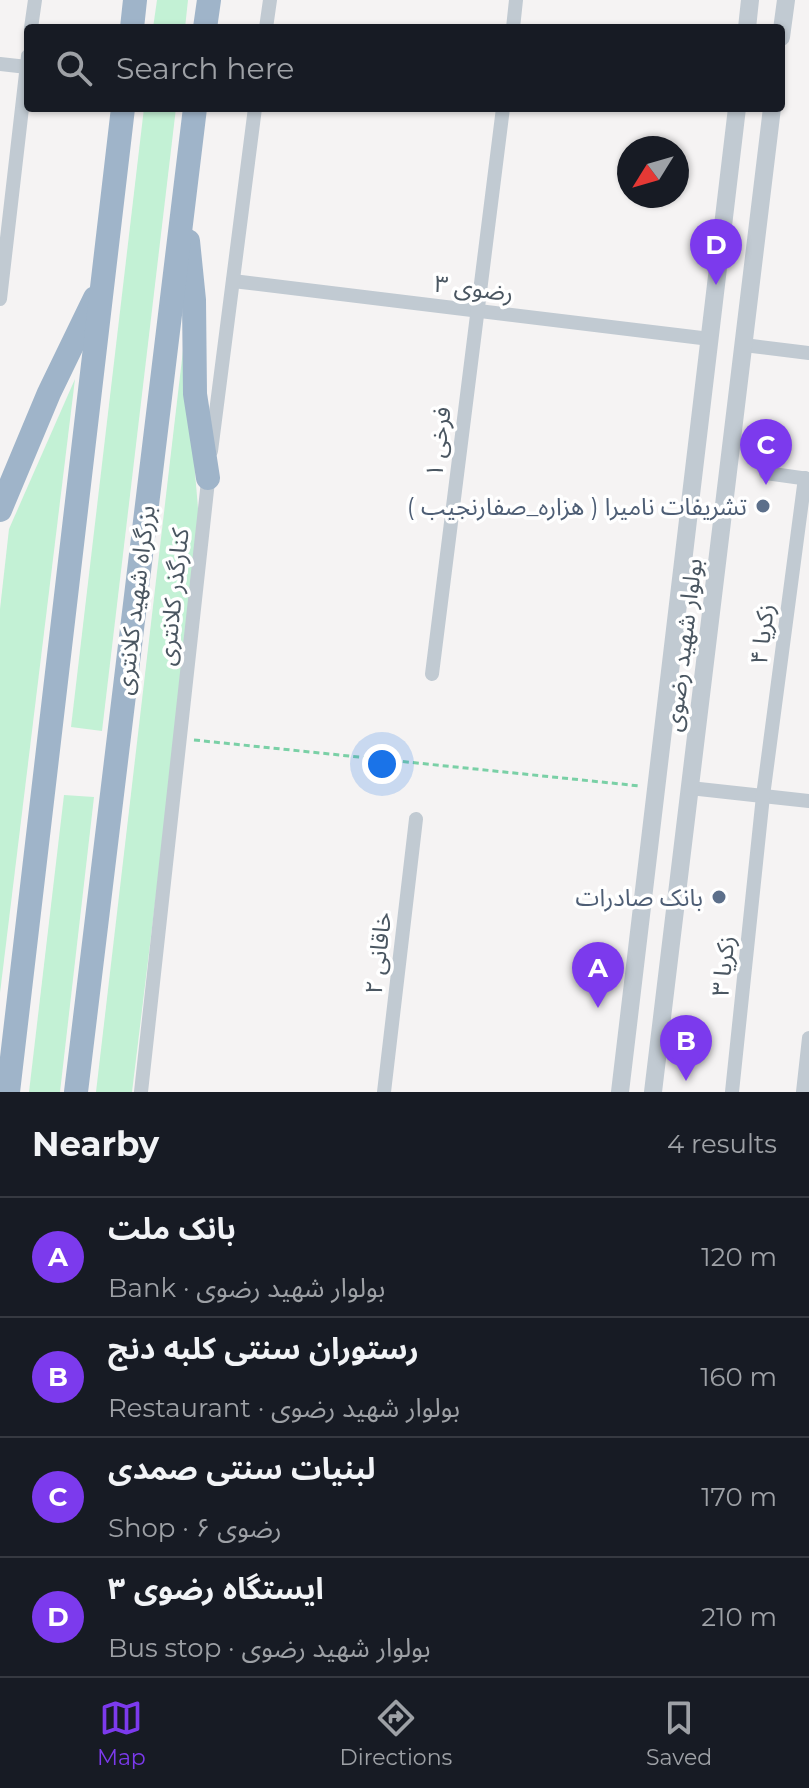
<!DOCTYPE html>
<html lang="en">
<head>
<meta charset="utf-8">
<style>
	:root { --surface:#171b24; --page:#20242c; --text:#f1f3f6; --muted:#9ea1a6; --line:#363941; --accent:#7c3aed }
	body { margin:0; font-family:Montserrat,"Noto Sans Arabic",sans-serif; background:var(--page); color:var(--text) }
	.compass { position:absolute; left:617px; top:136px; width:72px; height:72px; border-radius:50%; background:var(--surface); box-shadow:0 2px 6px #0004; rotate:233deg }
	.you { position:absolute; left:382px; top:764px; width:28px; height:28px; margin:-20px; border:6px solid #fff; border-radius:50%; background:#1a73e8; box-shadow:0 0 0 12px #1a73e833 }
	.badge { display:grid; place-items:center; width:52px; height:52px; border-radius:50%; background:var(--accent); color:#fff; font-size:26px; font-weight:700 }
	.pin { position:absolute; translate:-50% -66px; filter:drop-shadow(0 2px 4px #0008) }
	.pin::after { content:''; position:absolute; top:42px; width:28px; height:24px; background:inherit; clip-path:polygon(0 0,100% 0,50% 100%) }
	.list { margin:0; padding:0; list-style:none }
	h2 { display:flex; justify-content:space-between; align-items:center; height:104px; margin:0; padding:0 32px; font-size:34px }
	h2 small { font-size:26px; font-weight:400; color:var(--muted) }
	.list li { display:grid; grid-template-columns:52px 1fr auto; gap:24px; align-items:center; box-sizing:border-box; height:120px; padding:0 32px; border-top:2px solid var(--line) }
	.list b { display:block; font-size:30px; white-space:nowrap }
	.list p { margin:0; font-size:26px; white-space:nowrap; color:var(--muted) }
	.list em { font-size:26px; font-style:normal; color:var(--muted) }
	.icon { flex:none; width:44px; height:44px; fill:none; stroke:currentColor; stroke-width:2; stroke-linecap:round; stroke-linejoin:round }
	.map { position:relative; flex:none; width:809px; height:1092px; overflow:hidden }
	.search { position:absolute; background:var(--surface); box-shadow:0 2px 6px #0004; left:24px; right:24px; top:24px; height:88px; display:flex; align-items:center; gap:20px; box-sizing:border-box; padding:0 28px; border-radius:8px; color:var(--muted); font-size:30px }
	.sheet { height:584px; background:var(--surface) }
	nav { display:flex; justify-content:space-around; align-items:center; box-sizing:border-box; height:112px; border-top:2px solid var(--line); background:var(--surface); font-size:22px; color:var(--muted) }
	nav a { display:grid; justify-items:center; gap:4px }
	nav .on { color:var(--accent) }
	.map>svg:first-child { display:block }
	.green { fill:#c3f1d5 }
	.lines { fill:none; stroke-linecap:round; stroke-linejoin:round }
	.path { stroke:#7ad0a6; stroke-width:3; stroke-dasharray:6 4; stroke-linecap:butt }
	.minor { stroke:#c1cad2; stroke-width:14 }
	.tertiary { stroke:#c1cad2; stroke-width:18 }
	.trunk { stroke:#9fb4c9; stroke-width:24 }
	.service-dot { fill:#5c6f8a; stroke:#fff; stroke-width:3 }
	.labels { text-anchor:middle; dominant-baseline:central; stroke-width:7; stroke-linejoin:round; paint-order:stroke }
	.street-label { font-size:24px; fill:#4a5661; stroke:#fff }
	.service-label { font-size:24px; fill:#4e5e75; stroke:#fff; text-anchor:end }
</style>
</head>
<body>
<div class="map">
<svg width="809" height="1092" viewBox="0 0 809 1092">
	<rect width="100%" height="100%" fill="#f5f3f3"/>
	<g class="green">
		<path d="M157,0H188L185,28H153Z"/>
		<path d="M144,108H176L102,731L71,727Z"/>
		<path d="M184,342L199,520L197,559L132,1092H96Z"/>
		<path d="M75,379L0,993V609L9,529Z"/>
		<path d="M64,795L94,797L60,1092H29Z"/>
	</g>
	<g class="lines">
		<path class="path" d="M194,740L640,786"/>
		<g class="minor">
			<path d="M31,28L35,0"/>
			<path d="M266,28L270,0"/>
			<path d="M513,28L516,0"/>
			<path d="M0,64L27,67"/>
			<path d="M233,281L710,339"/>
			<path d="M0,299L28,56"/>
			<path d="M744,345L809,353"/>
			<path d="M211,451L255,108"/>
			<path d="M766,473L809,479"/>
			<path d="M432,674L503,108"/>
			<path d="M690,788L809,801"/>
			<path d="M141,1092L209,472"/>
			<path d="M384,1092L416,819"/>
			<path d="M732,1092L763,796L805,478"/>
			<path d="M803,1092L809,1038"/>
		</g>
		<g class="tertiary">
			<path d="M747,28L750,0"/>
			<path d="M781,37L786,0"/>
			<path d="M620,1092L737,108"/>
			<path d="M653,1092L772,108"/>
		</g>
		<g class="trunk">
			<path d="M132,28L135,0"/>
			<path d="M205,28L209,0"/>
			<path d="M188,241L194,300L195,394L208,478"/>
			<path d="M0,510L49,393L95,298"/>
			<path d="M8,1092L123,108"/>
			<path d="M76,1092L195,108"/>
		</g>
	</g>
	<g class="service-dot">
		<circle cx="763" cy="506" r="8"/>
		<circle cx="719" cy="897" r="8"/>
	</g>
	<g class="labels">
		<g class="street-label">
			<text transform="translate(474 288) rotate(7)">رضوی ۳</text>
			<text transform="translate(438 442) rotate(-83)">فرخی ۱</text>
			<text transform="translate(173 597) rotate(-84)">کنارگذر کلانتری</text>
			<text transform="translate(135 600) rotate(-83)">بزرگراه شهید کلانتری</text>
			<text transform="translate(762 634) rotate(-83)">زکریا ۴</text>
			<text transform="translate(683 645) rotate(-83)">بولوار شهید رضوی</text>
			<text transform="translate(378 953) rotate(-83)">خاقانی ۲</text>
			<text transform="translate(723 966) rotate(-84)">زکریا ۳</text>
		</g>
		<g class="service-label">
			<text x="747" y="506">تشریفات نامیرا ( هزاره_صفارنجیب )</text>
			<text x="703" y="897">بانک صادرات</text>
		</g>
	</g>
</svg>
<svg class="compass" viewBox="-18 -18 36 36"><path d="M0-13l5 13h-10z" fill="#e53935"/><path d="M0 13l5-13h-10z" fill="#9ea1a6"/></svg>
<div class="you"></div>
<div class="pin badge" style="left:598px;top:1008px">A</div>
<div class="pin badge" style="left:686px;top:1081px">B</div>
<div class="pin badge" style="left:766px;top:485px">C</div>
<div class="pin badge" style="left:716px;top:285px">D</div>
<div class="search"><svg class="icon" aria-label="search" viewBox="0 0 24 24"><circle cx="10" cy="10" r="6"/><path d="M15 15l6 6"/></svg>Search here</div>
</div>
<section class="sheet">
<h2>Nearby<small>4 results</small></h2>
<ul class="list">
<li><span class="badge">A</span><div><b>بانک ملت</b><p>Bank · بولوار شهید رضوی</p></div><em>120 m</em></li>
<li><span class="badge">B</span><div><b>رستوران سنتی کلبه دنج</b><p>Restaurant · بولوار شهید رضوی</p></div><em>160 m</em></li>
<li><span class="badge">C</span><div><b>لبنیات سنتی صمدی</b><p>Shop · رضوی ۶</p></div><em>170 m</em></li>
<li><span class="badge">D</span><div><b>ایستگاه رضوی ۳</b><p>Bus stop · بولوار شهید رضوی</p></div><em>210 m</em></li>
</ul>
</section>
<nav>
<a class="on"><svg class="icon" aria-label="map" viewBox="0 0 24 24"><path d="M3 6l6-2 6 2 6-2v14l-6 2-6-2-6 2zM9 4v14M15 6v14"/></svg>Map</a>
<a><svg class="icon" aria-label="directions" viewBox="0 0 24 24"><path d="M12 3l9 9-9 9-9-9zM9 14v-3h6M13 9l2 2-2 2"/></svg>Directions</a>
<a><svg class="icon" aria-label="saved" viewBox="0 0 24 24"><path d="M7 4h10v16l-5-4-5 4z"/></svg>Saved</a>
</nav>
</body>
</html>
